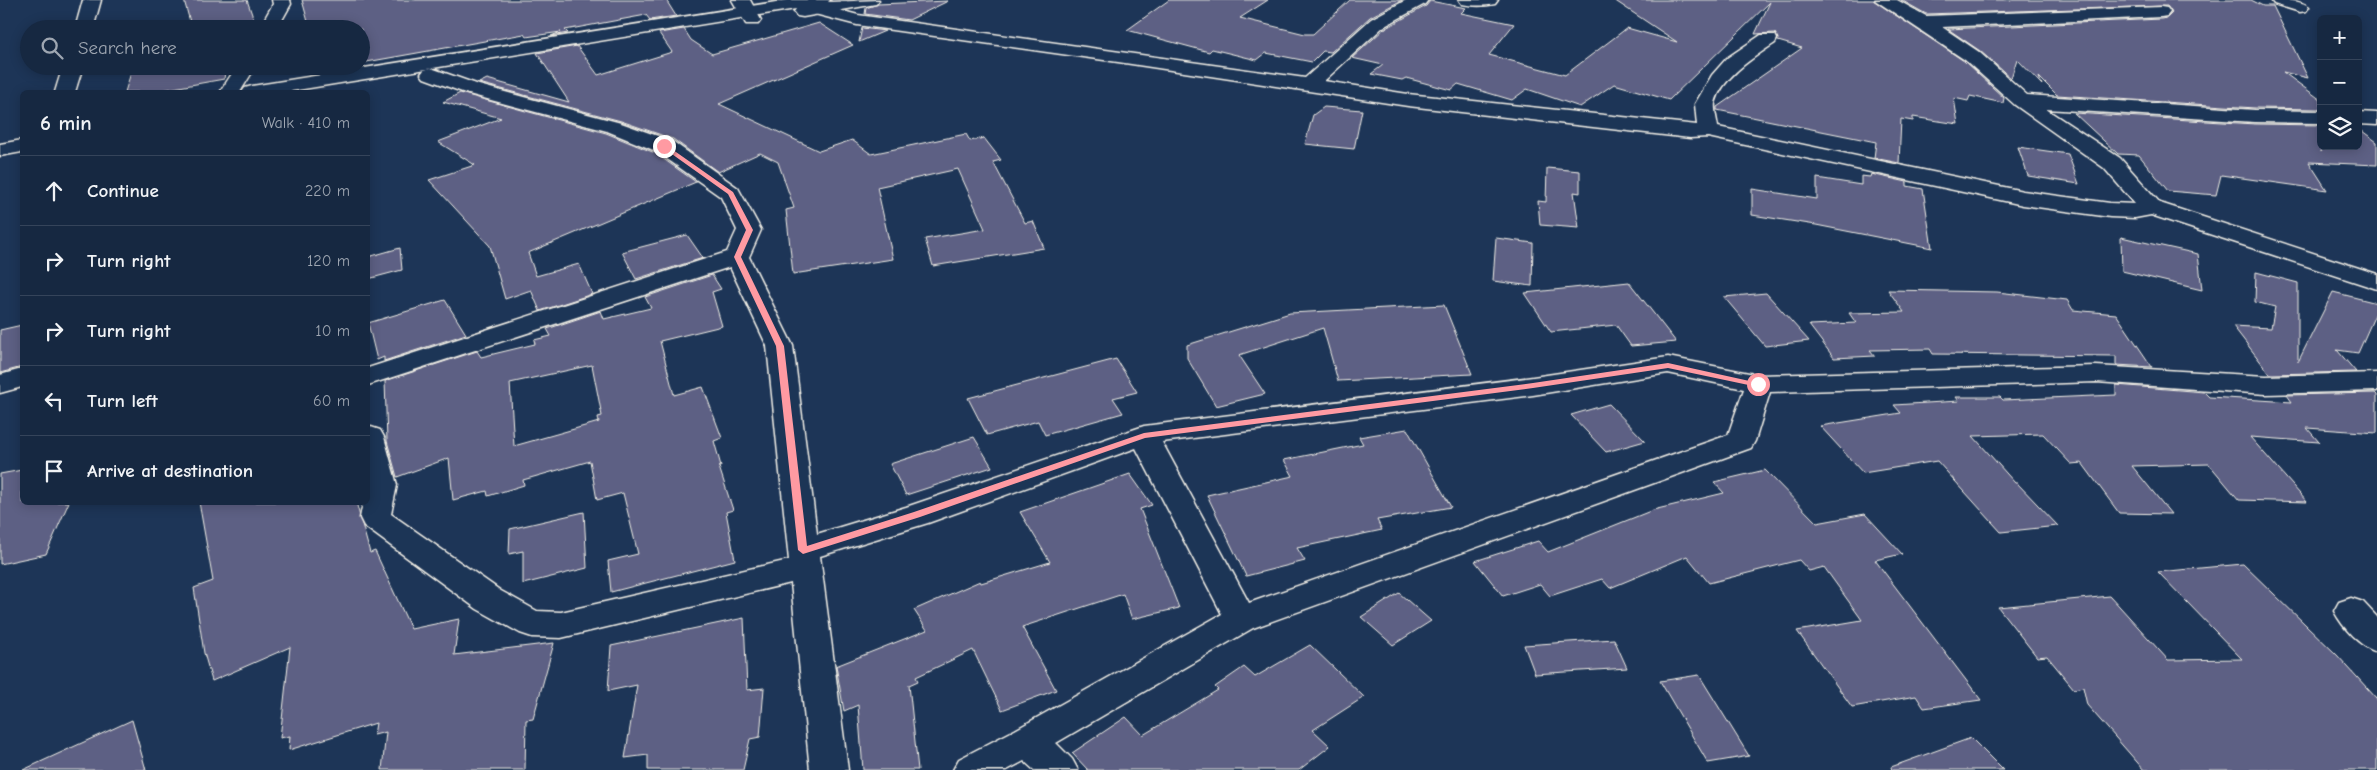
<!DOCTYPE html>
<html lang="en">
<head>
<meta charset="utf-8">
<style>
	:root { --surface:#162841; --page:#23344c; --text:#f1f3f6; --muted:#9ea6b1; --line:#35445a }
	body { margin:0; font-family:"Comic Neue",sans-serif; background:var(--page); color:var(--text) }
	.controls { position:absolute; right:15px; top:15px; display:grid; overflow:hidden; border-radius:8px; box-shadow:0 2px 12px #0003 }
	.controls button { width:45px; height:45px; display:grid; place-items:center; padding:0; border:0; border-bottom:1px solid var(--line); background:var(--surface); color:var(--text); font:25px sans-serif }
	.stop { position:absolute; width:15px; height:15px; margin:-11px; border:4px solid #ff9aa2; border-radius:50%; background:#fff }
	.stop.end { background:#ff9aa2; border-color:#fff; box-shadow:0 1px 5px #0008 }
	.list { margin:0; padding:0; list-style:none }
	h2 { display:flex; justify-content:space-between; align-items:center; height:65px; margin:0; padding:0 20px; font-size:21px }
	h2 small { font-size:16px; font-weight:400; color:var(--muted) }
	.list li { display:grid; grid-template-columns:32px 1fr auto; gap:15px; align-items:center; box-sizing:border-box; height:70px; padding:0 20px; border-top:1px solid var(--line) }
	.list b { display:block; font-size:19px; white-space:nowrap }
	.list em { font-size:16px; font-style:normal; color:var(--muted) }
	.icon { flex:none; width:28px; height:28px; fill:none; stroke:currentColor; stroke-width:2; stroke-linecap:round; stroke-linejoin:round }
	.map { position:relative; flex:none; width:2377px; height:770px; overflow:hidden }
	.search { position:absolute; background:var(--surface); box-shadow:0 2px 12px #0003; left:20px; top:20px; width:350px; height:55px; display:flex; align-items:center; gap:12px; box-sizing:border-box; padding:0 18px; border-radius:28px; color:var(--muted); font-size:19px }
	.panel { position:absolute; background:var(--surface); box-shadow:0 2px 12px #0003; left:20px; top:90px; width:350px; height:415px; border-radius:8px }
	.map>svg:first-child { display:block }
	.building { fill:#5d6084; stroke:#f4f1e8; fill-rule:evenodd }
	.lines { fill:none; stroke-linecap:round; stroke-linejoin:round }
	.minor-casing { stroke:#f4f1e8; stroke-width:3 }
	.secondary-casing { stroke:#f4f1e8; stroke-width:3 }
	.minor { fill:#1d3557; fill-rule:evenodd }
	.secondary { fill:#1d3557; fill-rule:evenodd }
	.route { fill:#ff9aa2 }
</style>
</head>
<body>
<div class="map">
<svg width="2377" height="770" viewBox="0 0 2377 770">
	<rect width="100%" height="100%" fill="#1d3557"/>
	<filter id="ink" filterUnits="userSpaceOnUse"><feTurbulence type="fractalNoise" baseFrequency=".02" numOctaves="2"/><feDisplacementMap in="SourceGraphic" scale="10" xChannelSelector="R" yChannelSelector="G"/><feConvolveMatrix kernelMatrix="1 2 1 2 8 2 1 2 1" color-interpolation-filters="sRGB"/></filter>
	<g filter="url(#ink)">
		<g class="building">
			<path d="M184,0H247L257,29H192Z"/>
			<path d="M302,0H666L676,16L650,20L646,15L565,30L568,33L551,36L561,32L526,37L524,34L361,63V29H310Z"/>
			<path d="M1169,0H1268L1240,18L1305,34H1313L1350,0H1402L1370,17L1331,52L1323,51L1312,62L1266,53L1257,60L1212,49L1209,52L1127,30Z"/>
			<path d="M1614,0H1873L1964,61L2004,98L2003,103L1970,96L1968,101L1954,98L1958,124L1913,117V121L1901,119L1899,163L1874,158L1876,142L1717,110V107L1802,48L1778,41L1775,33L1755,34L1770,2L1669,100L1614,84L1580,107L1527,89L1512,100L1458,84L1451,90L1406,78L1402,80L1371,74L1383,65L1352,58L1384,29L1426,6L1430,1L1466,8L1461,13L1514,24L1489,55L1565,75L1627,28L1677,42Z"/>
			<path d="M1901,0H2251L2263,6H2273L2308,78L2283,72L2321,100V109L2255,108L2057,95L2039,77L2042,85L2017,59L2011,78L1980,51L1948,29L2161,19L2167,18L2172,13L2167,6L1926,14Z"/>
			<path d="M948,1L909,20L865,14L866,8L878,4Z"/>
			<path d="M819,23L853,45L719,104L819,151L852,140L871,154L966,134L970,141L984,138L1001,160L993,162L1025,223L1033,221L1044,248L933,266L925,239L985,229L958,169L877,187L893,259L793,274L786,210L794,208L778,162L760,153L718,172L673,139L621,121L479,83L487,79L569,102L537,53L577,46L598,75L672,52L659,33L684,29L691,40L712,54Z"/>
			<path d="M862,28L885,31L859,42Z"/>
			<path d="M133,66H226L224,79L151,92H125Z"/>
			<path d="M294,66H338L293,73Z"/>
			<path d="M460,93L606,133L655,153L696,182L528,253L536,276L579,264L592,294L540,311L531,290L505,299L490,246L429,180L475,165L438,142L501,118L443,102Z"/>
			<path d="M1324,107L1362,110L1354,149L1305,144L1313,115Z"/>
			<path d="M2074,113L2255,124L2321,125V152L2325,146H2358V128L2377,142V165L2309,162L2327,190L2221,175L2216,195L2168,191L2139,155L2118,154Z"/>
			<path d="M2018,147L2068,154L2079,184L2028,176Z"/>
			<path d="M1547,168L1580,171V193L1574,192L1579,228L1540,225L1538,201L1546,202Z"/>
			<path d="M1871,174L1907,182V186L1923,189L1932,248L1816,225L1752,215V189L1817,199V178L1861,185V176L1870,177Z"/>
			<path d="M687,235L703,258L636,279L622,252Z"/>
			<path d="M2121,237L2198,254L2202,290L2122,271Z"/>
			<path d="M1496,238L1533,243L1532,286L1493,281Z"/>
			<path d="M400,248L402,270L368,279V257Z"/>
			<path d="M2256,272L2298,283V362L2333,292L2377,303V310L2358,353L2337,350L2356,372L2270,374L2233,326L2271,328L2275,307L2255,302Z"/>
			<path d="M712,275L721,289L712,292L722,326L660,341L674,395L703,387L722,438L714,441L721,466L719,467L733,510L726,512L735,560L611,592L608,561L638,554L623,493L597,500L590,461L523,480L524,485L488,496L487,491L453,500L449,458L397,477L387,441L385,381L477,351L481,357L535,344L534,340L551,336L547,329L601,311L604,319L651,308L645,297ZM592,365L602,416L598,417L599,422L514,446L510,383Z"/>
			<path d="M1629,282L1676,342L1631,346L1616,325L1551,332L1525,293Z"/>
			<path d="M1888,290L1997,292L2067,300L2073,310L2116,314L2152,367L2116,365V356L1933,354L1930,349L1870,350L1875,356L1834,358L1809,325L1856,323L1849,313L1904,312Z"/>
			<path d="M1766,293L1809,341L1765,346L1724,297Z"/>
			<path d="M445,300L466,334L384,361V357L377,360L368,323Z"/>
			<path d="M1444,305L1472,374L1338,381L1323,328L1239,355L1265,394L1216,406L1187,358V345L1290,313Z"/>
			<path d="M22,325V367L0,373V330Z"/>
			<path d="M1116,359L1137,392L1113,398L1123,413L1045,435L1038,421L987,435L968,398Z"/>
			<path d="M2116,385L2204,392L2209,397L2292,402L2287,395L2375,393L2377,395V433L2307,428L2319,442L2250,437L2307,502L2239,500L2209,464L2132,466L2171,514L2119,513L2082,463L2071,464L2043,434L1973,436L2015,483H2017L2058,526L2001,532L1937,461L1863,473L1820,426L1901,413L1894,405L1959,401L1956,397H2000L2003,400L2116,395Z"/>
			<path d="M1609,404L1645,441L1606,452L1571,415Z"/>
			<path d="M1407,429L1451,507L1377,520L1382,530L1297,548L1305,561L1246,576L1207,495L1293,476L1284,460L1363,444L1359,437Z"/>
			<path d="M974,437L992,467L906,495L890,464Z"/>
			<path d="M22,470V502H69L46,554L0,564V474Z"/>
			<path d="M1765,470L1817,523L1865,514L1902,554L1875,560L1981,700L1924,708L1916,696L1852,707L1797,631L1862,620L1824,567L1809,571L1799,560L1709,583L1687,556L1610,588L1602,579L1550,596L1540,584L1503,596L1475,561L1538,541L1548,552L1653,510L1724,493L1714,482Z"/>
			<path d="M1130,474L1152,505L1140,509L1179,608L1132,619L1123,594L1022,627L1056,690L1002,710L973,650L916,677L918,681L909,685L918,770H863L858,705L844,711L836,666L927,630L914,610L980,581L981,583L1050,562L1020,512Z"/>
			<path d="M199,502H356L370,553L375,551L411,629L459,619L454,655L554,643L533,719L526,720L525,770H382L386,732L374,735L376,723L289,750L290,736L280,738L290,647L212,681L204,653L194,588L213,581Z"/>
			<path d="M584,512L587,568L523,584V551L509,554L510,529Z"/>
			<path d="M2243,564L2337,655L2377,699V770H2144L2087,705L2083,687L2074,689L2047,656L2037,657L1998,607L2110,596L2168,660L2242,659L2158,572Z"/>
			<path d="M1399,593L1431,621L1393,645L1361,617Z"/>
			<path d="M744,618L747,690L764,688L760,737L750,739L743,770H648V755L625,758L637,685L608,691L611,646Z"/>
			<path d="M1614,639L1627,668L1535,674L1524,645Z"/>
			<path d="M1310,645L1364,697L1313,730L1330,746L1299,770H1088L1072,753L1126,717L1143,735L1218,690L1215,687L1244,667L1255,677Z"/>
			<path d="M1699,675L1749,756L1708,763L1660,681Z"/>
			<path d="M132,720L146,770H23Z"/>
			<path d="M1971,738L2003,770H1892L1891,767Z"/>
		</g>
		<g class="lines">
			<g class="minor-casing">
				<g id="minor">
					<path d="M83,0H101L93,29H75Z"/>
					<path d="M272,0H290L291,4L277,29H259L273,4Z"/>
					<path d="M732,0H750L761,20L758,24H746Z"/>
					<path d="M1406,0H1428L1425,4L1383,27L1324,81L1408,94L1697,125L1695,104L1712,75L1727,58L1761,35H1775L1777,39L1775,43C1754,57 1722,77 1715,103C1714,110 1717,120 1718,127L2023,191L2110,203L2135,204L2104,168L2015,105L1965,60L1875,0H1897L1926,16L2161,7L2167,8L2170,12L2167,16L2161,17L1942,27L1979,52L2027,95L2255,110L2321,111V123L2255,122L2046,109L2120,158L2160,203L2377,274V289L2151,215L2135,218L2110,217L2023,205L1708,137L1690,138L1408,106L1118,62L857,25L811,13L808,9L811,5L817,4L858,15L1305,78L1371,19Z"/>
					<path d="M1459,0H1498L1495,4C1485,6 1472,6 1462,4Z"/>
					<path d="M2271,0C2283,0 2301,0 2309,7L2306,11L2300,12L2274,4Z"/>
					<path d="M63,66H83L75,92H55Z"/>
					<path d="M237,66H256L240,92H220Z"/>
					<path d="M431,68L479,85L621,123L672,141L738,188L761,230L749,257L793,346L817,534L906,507L1144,426L1533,377L1668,357L1759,375L2096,366L2266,376L2377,373V391L2266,394L2096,382L1770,392L1755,441L1751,448L1253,628L1056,743L1072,759L1078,770H1034L1024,761L1007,770H953L959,759L1015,730L1222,614L1136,448L928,523L820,556L848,770H810L791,583L561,638L532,637L520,633L477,609L364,526L360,518L363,502H368V426L380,430L384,437L397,485L391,514L501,591L537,611L561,612L789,560L767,346L730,267L368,385V368L727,252L737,230L721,197L656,151L607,131L465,93L424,78L421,74L424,70ZM1668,373L1744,389L1728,435L1249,603L1162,442L1533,395Z"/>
					<path d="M2358,112L2377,113V125L2358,124Z"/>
					<path d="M22,369V387L0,393V375Z"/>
					<path d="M2351,598L2363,602L2377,617V652C2359,646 2343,628 2334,611L2339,602Z"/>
				</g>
			</g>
			<g class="secondary-casing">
				<g id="secondary">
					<path d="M788,0H830L828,2L879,0L876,4L870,5L803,17L797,16L794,12L796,9L285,92H242L245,88L252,86Z"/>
					<path d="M22,140V152L0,156V144Z"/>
				</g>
			</g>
			<use href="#minor" class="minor"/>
			<use href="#secondary" class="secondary"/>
		</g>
	</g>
	<path class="route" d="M662,145H666L733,192L753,230L741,257L784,346L807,546L914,512L1144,433L1533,383L1668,363L1763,384L1758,387L1668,368L1533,388L1145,438L920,517L803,554L798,550L776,346L734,257L746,230L728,194L662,147Z"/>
</svg>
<div class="controls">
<button>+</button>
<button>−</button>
<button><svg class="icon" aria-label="layers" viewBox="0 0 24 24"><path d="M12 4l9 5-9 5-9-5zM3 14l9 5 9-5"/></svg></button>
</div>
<div class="stop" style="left:1758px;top:384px"></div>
<div class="stop end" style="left:664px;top:146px"></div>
<div class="search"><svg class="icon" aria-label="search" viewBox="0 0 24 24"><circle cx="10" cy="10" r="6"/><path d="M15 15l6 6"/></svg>Search here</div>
<section class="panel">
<h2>6 min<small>Walk · 410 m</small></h2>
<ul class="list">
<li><svg class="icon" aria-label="ahead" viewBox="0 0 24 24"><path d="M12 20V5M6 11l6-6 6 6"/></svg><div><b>Continue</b></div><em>220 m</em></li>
<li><svg class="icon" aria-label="right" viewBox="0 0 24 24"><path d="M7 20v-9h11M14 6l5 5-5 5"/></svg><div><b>Turn right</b></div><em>120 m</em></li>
<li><svg class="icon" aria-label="right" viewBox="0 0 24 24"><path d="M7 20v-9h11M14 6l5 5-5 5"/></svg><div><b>Turn right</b></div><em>10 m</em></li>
<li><svg class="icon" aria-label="left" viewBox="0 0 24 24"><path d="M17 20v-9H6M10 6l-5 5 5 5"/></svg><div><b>Turn left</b></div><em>60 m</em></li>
<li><svg class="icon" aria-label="arrive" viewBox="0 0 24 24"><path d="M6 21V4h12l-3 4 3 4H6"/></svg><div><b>Arrive at destination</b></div></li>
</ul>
</section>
</div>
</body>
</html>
